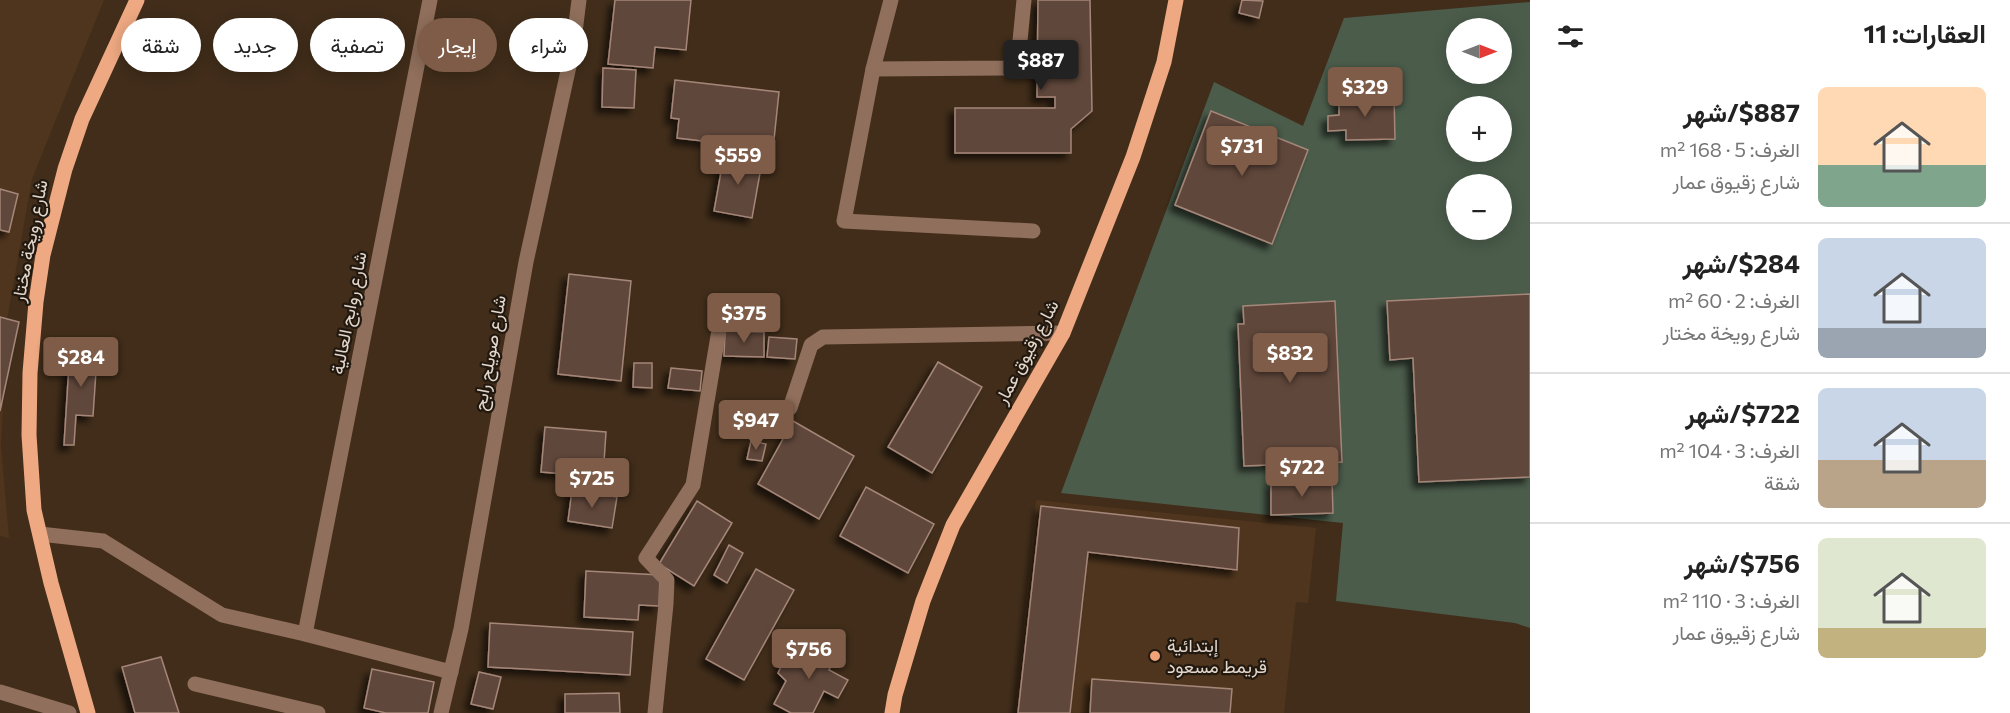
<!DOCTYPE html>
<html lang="ar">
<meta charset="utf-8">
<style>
:root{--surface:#fff;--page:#f2f2f2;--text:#222;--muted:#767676;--line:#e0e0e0;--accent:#7e5c48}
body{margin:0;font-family:Commissioner,Vazirmatn,sans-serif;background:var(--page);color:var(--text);direction:rtl;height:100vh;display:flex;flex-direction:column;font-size:22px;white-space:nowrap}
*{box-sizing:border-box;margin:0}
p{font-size:20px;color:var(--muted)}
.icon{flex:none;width:33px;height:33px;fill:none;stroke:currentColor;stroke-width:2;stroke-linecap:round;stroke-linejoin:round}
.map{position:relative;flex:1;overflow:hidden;direction:ltr}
.sheet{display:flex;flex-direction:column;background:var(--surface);width:480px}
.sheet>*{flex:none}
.hud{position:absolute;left:18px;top:18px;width:570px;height:54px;direction:rtl;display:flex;gap:12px}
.needle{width:39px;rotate:90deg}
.buttons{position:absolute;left:1446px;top:18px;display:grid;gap:12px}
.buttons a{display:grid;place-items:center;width:66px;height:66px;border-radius:50%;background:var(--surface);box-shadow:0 3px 15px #0003;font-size:30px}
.price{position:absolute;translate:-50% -51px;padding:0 14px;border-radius:6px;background:var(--accent);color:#fff;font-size:20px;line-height:39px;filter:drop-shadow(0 2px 3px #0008)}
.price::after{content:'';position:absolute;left:50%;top:36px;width:18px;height:14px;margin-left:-9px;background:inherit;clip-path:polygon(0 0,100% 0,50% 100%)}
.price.active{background:#222;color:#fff}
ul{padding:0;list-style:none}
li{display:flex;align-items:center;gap:18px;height:150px;padding:0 24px}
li+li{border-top:2px solid var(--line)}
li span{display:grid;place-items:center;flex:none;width:168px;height:120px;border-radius:9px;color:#555}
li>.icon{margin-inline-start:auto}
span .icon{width:72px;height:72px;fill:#fffc;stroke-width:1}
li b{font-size:26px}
h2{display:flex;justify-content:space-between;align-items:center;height:72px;padding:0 24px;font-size:26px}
.pill{padding:0 21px;border-radius:27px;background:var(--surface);box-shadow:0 3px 15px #0003;font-size:21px;line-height:54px}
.pill.active{background:var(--accent);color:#fff}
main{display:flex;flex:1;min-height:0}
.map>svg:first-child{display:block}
.built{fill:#4f351d}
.green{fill:#4b5c4b;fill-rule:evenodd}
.building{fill:#61463a;stroke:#a58779;stroke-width:1.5;filter:url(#shadow)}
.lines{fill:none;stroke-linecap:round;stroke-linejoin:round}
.minor{stroke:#906f5c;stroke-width:15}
.major{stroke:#eea982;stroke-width:15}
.poi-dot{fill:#efa377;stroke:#21180f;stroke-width:2}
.labels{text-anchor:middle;stroke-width:4.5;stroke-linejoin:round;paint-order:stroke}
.street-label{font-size:18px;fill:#e3d6cb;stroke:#21180f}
.poi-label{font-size:18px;fill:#e3d6cb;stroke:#21180f;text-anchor:start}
</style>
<main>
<section class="sheet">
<h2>العقارات: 11<svg class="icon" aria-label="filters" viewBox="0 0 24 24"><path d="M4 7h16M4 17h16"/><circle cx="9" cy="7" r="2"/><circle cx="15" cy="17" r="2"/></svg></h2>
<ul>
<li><span style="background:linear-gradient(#ffd9b3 65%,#7fa58c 0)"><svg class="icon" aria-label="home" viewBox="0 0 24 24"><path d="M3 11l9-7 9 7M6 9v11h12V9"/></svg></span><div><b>$887/شهر</b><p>الغرف: 5 · 168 m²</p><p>شارع زقيوق عمار</p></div></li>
<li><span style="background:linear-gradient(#c9d6e8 75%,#9aa5b1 0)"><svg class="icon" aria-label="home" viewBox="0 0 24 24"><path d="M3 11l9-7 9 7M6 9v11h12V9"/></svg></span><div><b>$284/شهر</b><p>الغرف: 2 · 60 m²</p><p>شارع رويخة مختار</p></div></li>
<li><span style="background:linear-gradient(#c9d6e8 60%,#b9a48a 0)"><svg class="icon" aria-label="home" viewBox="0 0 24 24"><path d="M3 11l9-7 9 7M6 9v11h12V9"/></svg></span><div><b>$722/شهر</b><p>الغرف: 3 · 104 m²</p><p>شقة</p></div></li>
<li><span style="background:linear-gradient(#dfe7d0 75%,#c2b280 0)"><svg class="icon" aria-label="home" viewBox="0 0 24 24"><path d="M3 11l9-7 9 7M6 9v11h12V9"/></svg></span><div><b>$756/شهر</b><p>الغرف: 3 · 110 m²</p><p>شارع زقيوق عمار</p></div></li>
</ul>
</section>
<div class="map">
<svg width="1530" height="713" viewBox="0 0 1530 713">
<defs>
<filter id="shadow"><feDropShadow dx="-5.5" dy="5.5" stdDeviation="3" flood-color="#0009"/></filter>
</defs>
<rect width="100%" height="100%" fill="#412d1a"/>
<!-- built -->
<g class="built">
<polygon points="0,0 104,0 32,179 0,359"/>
<polygon points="0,391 3,404 1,446 9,538 0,536"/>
<polygon points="1036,500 1316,528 1308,603 1296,602 1284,713 1049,713 1015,710"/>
</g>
<!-- green -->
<path class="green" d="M1530,2V628L1515,623L1336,601L1343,523L1061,493L1214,82L1303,126L1344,18ZM1456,28H1502V74H1456ZM1456,106H1502V152H1456ZM1456,184H1502V230H1456Z"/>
<!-- building -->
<g class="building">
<polygon points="615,0 691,0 686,50 655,47 653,68 608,64"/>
<polygon points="1038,0 1090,0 1092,111 1071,129 1071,153 955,153 955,108 1055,108 1055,97 1037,97"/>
<polygon points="1242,0 1263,1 1259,18 1239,13"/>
<polygon points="603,68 636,70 634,108 602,107"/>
<polygon points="675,80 779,92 773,149 677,138 679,119 671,118"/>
<polygon points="1394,97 1395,139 1346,140 1346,130 1328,131 1328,116 1339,115 1339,98"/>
<polygon points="1211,111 1308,150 1272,244 1175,205"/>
<polygon points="724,155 762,162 752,218 714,211"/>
<polygon points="0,189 18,194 9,232 0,230"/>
<polygon points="569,274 631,281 621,381 558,374"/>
<polygon points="1530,294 1530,477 1419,482 1413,358 1390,360 1387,301"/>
<polygon points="1335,301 1342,462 1244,466 1238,324 1244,324 1243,306"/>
<polygon points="0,317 19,322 0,411"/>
<polygon points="725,331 764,332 764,357 724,356"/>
<polygon points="769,337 797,339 795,359 767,357"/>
<polygon points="80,341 98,342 93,416 76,415 74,445 64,445 69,365 78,366"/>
<polygon points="938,362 982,387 932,473 888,447"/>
<polygon points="634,363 652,363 652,388 633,387"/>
<polygon points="671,368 702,371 700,391 668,388"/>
<polygon points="793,421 854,456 819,519 758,484"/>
<polygon points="545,427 606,432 603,477 541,472"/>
<polygon points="751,441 766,444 762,461 747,459"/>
<polygon points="1332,480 1333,513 1271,515 1271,482"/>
<polygon points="866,487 934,524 908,573 840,536"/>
<polygon points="572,490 617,497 612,528 568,521"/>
<polygon points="697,501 732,523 694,586 659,564"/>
<polygon points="1041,506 1239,528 1237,570 1088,552 1070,713 1018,713"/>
<polygon points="729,545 743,553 727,583 714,575"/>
<polygon points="756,569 794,590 744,680 706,659"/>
<polygon points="586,571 660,575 659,606 639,605 638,620 584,617"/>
<polygon points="490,623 633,632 630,675 488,667"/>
<polygon points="813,640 838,653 829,670 848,680 838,698 824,691 813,713 791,713 774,704 786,681 778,673 785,658 800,665"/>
<polygon points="161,657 179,713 135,713 122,667"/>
<polygon points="372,669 434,682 428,713 386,713 364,708"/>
<polygon points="479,672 501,677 493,709 471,704"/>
<polygon points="1092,679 1232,689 1230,713 1090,713"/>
<polygon points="619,693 620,713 565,713 565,694"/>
</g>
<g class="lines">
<!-- minor -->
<g class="minor">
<polyline points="891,0 873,69 844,221 1033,231"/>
<polyline points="873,69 1005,68 1018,61 1024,0"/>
<polyline points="790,408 811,345 823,337 1063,333"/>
<polyline points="40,534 103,541 222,615 305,634 451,672"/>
<polyline points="305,634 430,0"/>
<polyline points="195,684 318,713"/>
<polyline points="0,692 69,713"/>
<polyline points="441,713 461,629 526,262 573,48 579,0"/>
<polyline points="655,713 666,604 667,580 646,558 693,485 720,324"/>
</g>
<!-- major -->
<g class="major">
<polyline points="88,713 51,583 34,510 29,435 30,373 36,302 43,255 65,169 82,119 137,0"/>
<polyline points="892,713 895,695 923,601 953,525 1063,333 1133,157 1164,62 1176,0"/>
</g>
</g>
<!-- markers -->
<circle class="poi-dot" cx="1155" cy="656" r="6"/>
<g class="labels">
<!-- street labels -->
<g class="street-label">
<text transform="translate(30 241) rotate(-79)" y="6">شارع رويخة مختار</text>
<text transform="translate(349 313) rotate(-79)" y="6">شارع روابح العالية</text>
<text transform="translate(1027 352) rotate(-62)" y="6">شارع زقيوق عمار</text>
<text transform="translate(490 353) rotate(-80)" y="6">شارع صويلح رابح</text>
</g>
<!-- poi labels -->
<g class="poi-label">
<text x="1167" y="652">إبتدائية<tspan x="1167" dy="21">قريمط مسعود</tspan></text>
</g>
</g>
</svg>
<div class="buttons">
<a><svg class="needle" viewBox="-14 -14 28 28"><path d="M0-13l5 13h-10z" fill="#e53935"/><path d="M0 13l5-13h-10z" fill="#767676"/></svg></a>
<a>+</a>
<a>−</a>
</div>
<b class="price active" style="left:1041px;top:91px">$887</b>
<b class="price" style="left:1365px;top:118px">$329</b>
<b class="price" style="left:1242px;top:177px">$731</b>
<b class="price" style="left:738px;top:186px">$559</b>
<b class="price" style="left:744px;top:344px">$375</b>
<b class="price" style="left:1290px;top:384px">$832</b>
<b class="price" style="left:81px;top:388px">$284</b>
<b class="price" style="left:756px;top:451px">$947</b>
<b class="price" style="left:1302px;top:498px">$722</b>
<b class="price" style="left:592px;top:509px">$725</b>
<b class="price" style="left:809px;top:680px">$756</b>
<div class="hud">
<a class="pill">شراء</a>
<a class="pill active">إيجار</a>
<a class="pill">تصفية</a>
<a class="pill">جديد</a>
<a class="pill">شقة</a>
</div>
</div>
</main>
